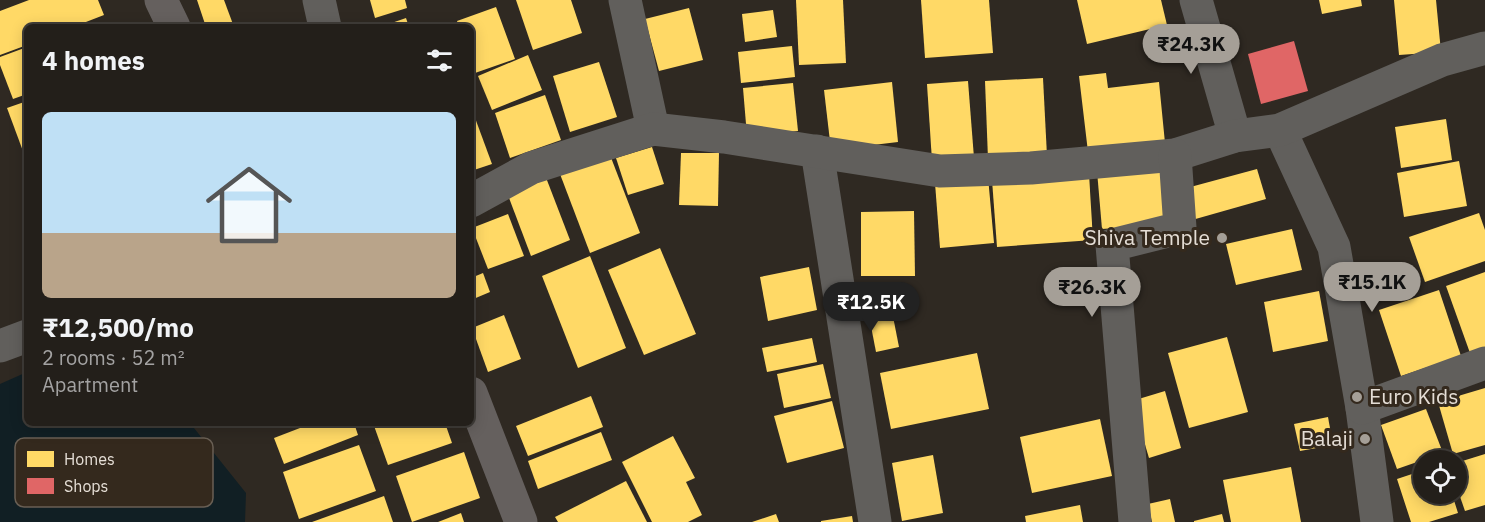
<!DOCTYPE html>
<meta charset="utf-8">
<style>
:root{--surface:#231f1a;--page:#2b2723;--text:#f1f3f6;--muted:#a3a2a2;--line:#403d39;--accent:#a59f97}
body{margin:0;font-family:"IBM Plex Sans",sans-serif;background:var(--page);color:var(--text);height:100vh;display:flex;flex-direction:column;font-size:22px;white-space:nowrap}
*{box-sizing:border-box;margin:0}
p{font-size:20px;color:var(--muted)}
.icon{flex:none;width:33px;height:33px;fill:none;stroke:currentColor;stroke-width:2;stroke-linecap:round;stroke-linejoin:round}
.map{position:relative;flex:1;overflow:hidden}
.panel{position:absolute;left:24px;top:24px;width:450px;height:402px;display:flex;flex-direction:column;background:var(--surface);border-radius:9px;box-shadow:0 3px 15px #0003,0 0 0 2px var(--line)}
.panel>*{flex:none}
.controls{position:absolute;left:1413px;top:450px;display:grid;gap:12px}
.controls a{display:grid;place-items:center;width:54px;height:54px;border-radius:50%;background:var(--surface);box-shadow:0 3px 15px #0003,0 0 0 2px var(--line);font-size:30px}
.price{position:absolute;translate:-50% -51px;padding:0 14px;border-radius:21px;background:var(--accent);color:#111;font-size:20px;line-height:39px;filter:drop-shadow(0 2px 3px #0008)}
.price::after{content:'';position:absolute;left:50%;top:36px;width:18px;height:14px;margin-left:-9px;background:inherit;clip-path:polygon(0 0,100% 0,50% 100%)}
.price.on{background:#222;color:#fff}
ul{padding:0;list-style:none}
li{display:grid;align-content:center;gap:12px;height:318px;padding:0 18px}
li+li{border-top:2px solid var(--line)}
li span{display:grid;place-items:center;height:186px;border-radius:9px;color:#555}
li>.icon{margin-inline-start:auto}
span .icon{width:108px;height:108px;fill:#fffc;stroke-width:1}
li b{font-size:26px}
h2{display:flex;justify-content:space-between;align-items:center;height:72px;padding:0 18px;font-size:26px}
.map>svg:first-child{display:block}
.water{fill:#111f24}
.homes{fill:#ffd966}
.shops{fill:#e06666}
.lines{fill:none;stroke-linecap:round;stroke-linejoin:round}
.street{stroke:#615f5c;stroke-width:33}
.secondary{stroke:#65605e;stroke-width:33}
.poi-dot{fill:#a59f97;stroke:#34291d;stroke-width:2}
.labels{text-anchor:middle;stroke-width:6;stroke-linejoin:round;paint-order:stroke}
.poi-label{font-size:21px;fill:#e5ded6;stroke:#34291d;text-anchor:end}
.key{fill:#34291d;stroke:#695f54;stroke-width:1.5}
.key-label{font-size:16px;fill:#e5ded6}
</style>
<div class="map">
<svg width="1485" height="522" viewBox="0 0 1485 522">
<rect width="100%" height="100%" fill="#2f2922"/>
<!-- water -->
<polygon class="water" points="27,372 27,423 190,423 246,493 245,522 0,522 0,384"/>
<!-- homes -->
<g class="homes">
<polygon points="29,0 98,0 104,15 73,27 27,27 27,45 0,55 0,11"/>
<polygon points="197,0 224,0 234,27 206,27"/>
<polygon points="370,0 405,0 407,8 375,18"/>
<polygon points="516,0 571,0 582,33 533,50"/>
<polygon points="796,0 843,0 846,63 799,65"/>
<polygon points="921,0 989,0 993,53 925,58"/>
<polygon points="1077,0 1161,0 1167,25 1087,44"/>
<polygon points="1319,0 1361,0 1362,6 1322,14"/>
<polygon points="1394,0 1436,0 1441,52 1399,55"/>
<polygon points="496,7 515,59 475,73 471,61 471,27 459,27 457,21"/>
<polygon points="689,8 703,60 659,71 645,19"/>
<polygon points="773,10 777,37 745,42 742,14"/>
<polygon points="406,18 409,27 380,27"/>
<polygon points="792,46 795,77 741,83 738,52"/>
<polygon points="27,47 27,94 13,99 0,65 0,57"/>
<polygon points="528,55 542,90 492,110 478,76"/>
<polygon points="599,62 617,117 570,132 553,76"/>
<polygon points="1106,73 1108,88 1159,82 1165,143 1088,152 1079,76"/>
<polygon points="1043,78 1047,156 988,159 985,81"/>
<polygon points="968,81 974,158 932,161 927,84"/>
<polygon points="892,82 898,142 831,150 824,90"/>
<polygon points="793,83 798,131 747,136 743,88"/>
<polygon points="545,95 561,140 510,158 495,113"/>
<polygon points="27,101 27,162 7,108"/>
<polygon points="471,107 492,164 471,171"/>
<polygon points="1446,119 1452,160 1401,168 1395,127"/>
<polygon points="652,147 664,184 628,195 616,158"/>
<polygon points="681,153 719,153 718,206 679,205"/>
<polygon points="610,155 640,233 590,253 560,174"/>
<polygon points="1459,161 1467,206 1404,217 1397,173"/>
<polygon points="1164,166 1168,224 1102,229 1097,171"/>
<polygon points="1257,169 1266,199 1192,220 1183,189"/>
<polygon points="1089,174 1093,240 997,247 992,180"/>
<polygon points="545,175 570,240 531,256 506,190"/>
<polygon points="988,177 994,243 940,248 935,183"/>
<polygon points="914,211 915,276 861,276 861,212"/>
<polygon points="1479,213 1485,230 1485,261 1425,282 1409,237"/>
<polygon points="508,214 524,256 488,269 472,228"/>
<polygon points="1292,229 1302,270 1236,285 1226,244"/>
<polygon points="660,248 696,334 644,355 608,270"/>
<polygon points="590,256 626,348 578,368 542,276"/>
<polygon points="809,267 817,310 768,321 760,277"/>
<polygon points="1485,272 1485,347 1470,353 1446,286"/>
<polygon points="483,273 490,292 471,300 471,278"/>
<polygon points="887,286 899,347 876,352 864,290"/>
<polygon points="1439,290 1461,356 1401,376 1379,310"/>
<polygon points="1319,291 1328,341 1273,352 1264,302"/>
<polygon points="504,315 521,359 488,372 472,328"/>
<polygon points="1227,337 1248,412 1189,428 1168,353"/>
<polygon points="812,338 817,362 767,372 762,348"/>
<polygon points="977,353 989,409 891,429 880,373"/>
<polygon points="823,364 831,398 784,408 777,374"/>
<polygon points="1485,388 1485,445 1453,454 1438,402"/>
<polygon points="1165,391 1181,448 1149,458 1132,401"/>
<polygon points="591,396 603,427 528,456 516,426"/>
<polygon points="832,401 844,448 787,463 774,416"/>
<polygon points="1426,409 1443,453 1397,469 1381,425"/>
<polygon points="1328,417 1333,445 1300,451 1294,424"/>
<polygon points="1100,419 1112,476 1032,493 1020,437"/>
<polygon points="313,423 354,423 358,435 284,464 274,438"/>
<polygon points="373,423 445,423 452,443 388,465"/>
<polygon points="601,432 612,460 538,489 528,461"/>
<polygon points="673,436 695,478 686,482 702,515 688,522 652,522 622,462"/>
<polygon points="359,445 376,491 299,519 283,472"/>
<polygon points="464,452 480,498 412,522 396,476"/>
<polygon points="1485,454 1485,505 1465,511 1456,485 1456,463"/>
<polygon points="933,455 943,513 902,521 892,463"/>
<polygon points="1291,467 1301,522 1231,522 1223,480"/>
<polygon points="1424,470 1424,494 1452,494 1458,513 1429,522 1411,522 1397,479"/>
<polygon points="626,481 647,522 558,522 555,517"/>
<polygon points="384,496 393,522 312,522"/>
<polygon points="1170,499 1175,522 1152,522 1148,504"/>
<polygon points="1080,505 1083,522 1026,522 1025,516"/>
<polygon points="461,513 464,522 438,522"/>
<polygon points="776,514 779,522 752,522"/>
<polygon points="1222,514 1224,522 1194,522 1194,521"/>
<polygon points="852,516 853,522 821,522 821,521"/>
</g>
<!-- shops -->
<polygon class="shops" points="1294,41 1308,91 1261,104 1248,54"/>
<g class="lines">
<!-- street -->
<g class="street">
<polyline points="319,0 325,27"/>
<polyline points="625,0 653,129"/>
<polyline points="1196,0 1235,136"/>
<polyline points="1280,130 1334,247 1362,408 1377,522"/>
<polyline points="817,151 875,522"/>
<polyline points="471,201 531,168 653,129 724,137 940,171 1031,168 1175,155 1235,136 1280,130 1442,60 1485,48"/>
<polyline points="0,346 27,336"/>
<polyline points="1362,408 1485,363"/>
<polyline points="1135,522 1112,245 1180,228 1175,155"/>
</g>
<!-- secondary -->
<g class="secondary">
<polyline points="161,0 174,27"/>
<polyline points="471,393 521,522"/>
</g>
</g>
<!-- markers -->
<g class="poi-dot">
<circle cx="1222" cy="238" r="6"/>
<circle cx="1357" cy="397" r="6"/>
<circle cx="1365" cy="439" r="6"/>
</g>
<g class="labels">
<!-- poi labels -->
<g class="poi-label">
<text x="1210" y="245">Shiva Temple</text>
<text x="1369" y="404" text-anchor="start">Euro Kids</text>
<text x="1353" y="446">Balaji</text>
</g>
</g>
<!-- legend -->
<rect x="15" y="438" width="198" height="69" rx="9" class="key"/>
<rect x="27" y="451" width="27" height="16" fill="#ffd966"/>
<rect x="27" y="478" width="27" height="16" fill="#e06666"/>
<g class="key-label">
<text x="64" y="465">Homes</text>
<text x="64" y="492">Shops</text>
</g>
</svg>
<div class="controls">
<a><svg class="icon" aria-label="locate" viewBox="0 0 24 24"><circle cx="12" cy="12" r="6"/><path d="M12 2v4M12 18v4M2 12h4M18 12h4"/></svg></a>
</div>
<b class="price" style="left:1191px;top:75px">₹24.3K</b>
<b class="price" style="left:1372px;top:313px">₹15.1K</b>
<b class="price" style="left:1092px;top:318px">₹26.3K</b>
<b class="price on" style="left:871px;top:333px">₹12.5K</b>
<section class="panel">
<h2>4 homes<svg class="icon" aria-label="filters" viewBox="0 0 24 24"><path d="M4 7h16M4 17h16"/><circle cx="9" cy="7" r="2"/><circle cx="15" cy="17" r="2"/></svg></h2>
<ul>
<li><span style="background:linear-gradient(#bfe0f5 65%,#b9a48a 0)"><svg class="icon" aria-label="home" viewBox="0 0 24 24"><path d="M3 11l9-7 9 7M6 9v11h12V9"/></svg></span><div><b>₹12,500/mo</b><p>2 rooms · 52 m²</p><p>Apartment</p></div></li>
</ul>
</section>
</div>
